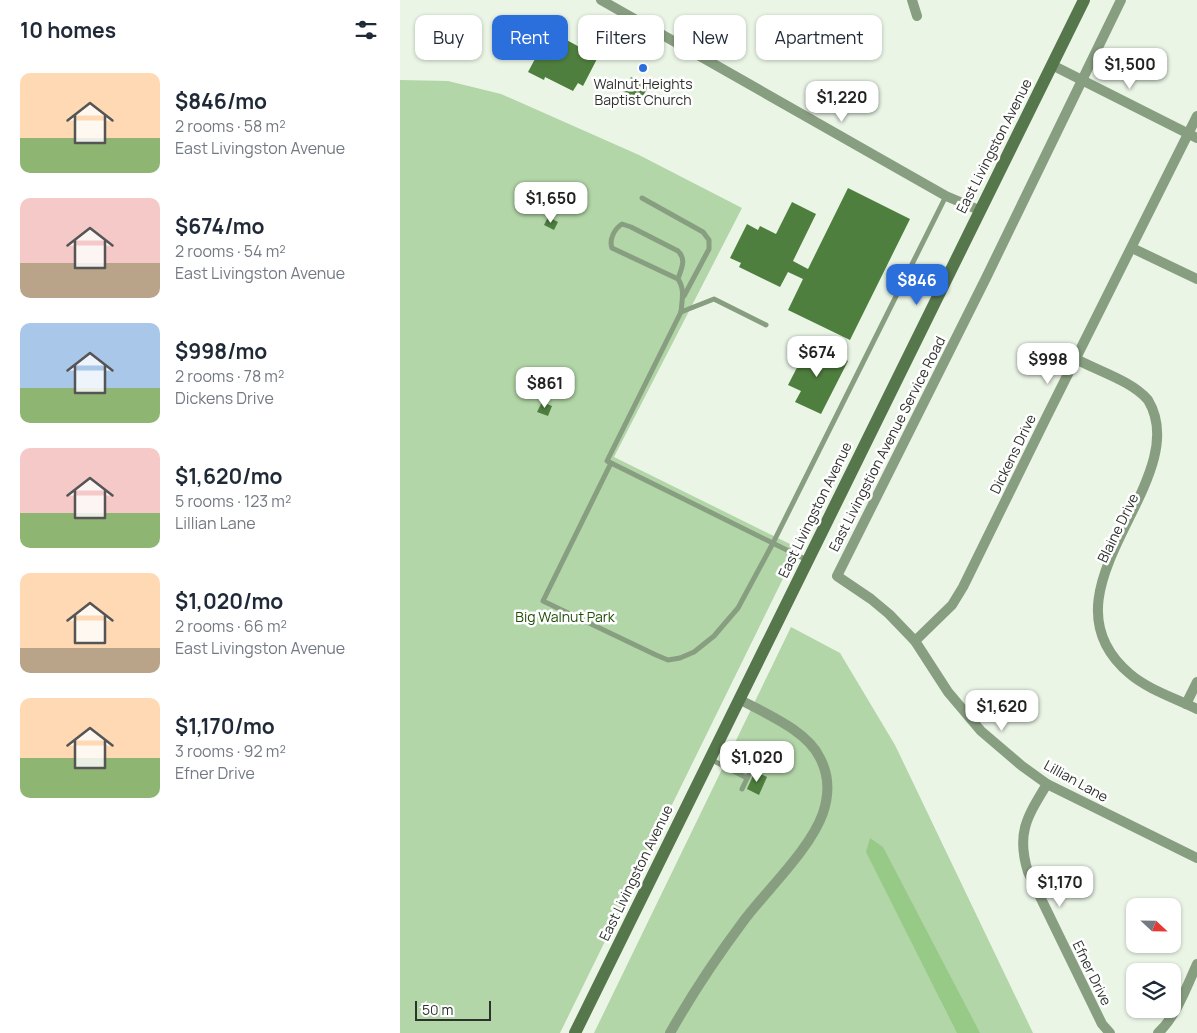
<!DOCTYPE html>
<meta charset="utf-8">
<style>
:root{--surface:#fff;--page:#f6f6f7;--text:#1f2937;--muted:#747a83;--accent:#2b6fdc}
body{margin:0;font-family:Manrope,sans-serif;background:var(--page);color:var(--text);height:100vh;display:flex;flex-direction:column;font-size:19px;white-space:nowrap}
*{box-sizing:border-box;margin:0}
p{font-size:16px;color:var(--muted)}
.icon{flex:none;width:28px;height:28px;fill:none;stroke:currentColor;stroke-width:2;stroke-linecap:round;stroke-linejoin:round}
.map{position:relative;flex:1;overflow:hidden}
.details{display:flex;flex-direction:column;background:var(--surface);width:400px}
.details>*{flex:none}
.banner{position:absolute;left:15px;top:15px;width:475px;height:45px;display:flex;gap:10px}
.needle{width:32px;rotate:112deg}
.buttons{position:absolute;left:726px;top:898px;display:grid;gap:10px}
.buttons a{display:grid;place-items:center;width:55px;height:55px;border-radius:10px;background:var(--surface);box-shadow:0 1px 4px #0004;font-size:25px}
.scale{position:absolute;left:15px;bottom:12px;width:76px;box-sizing:border-box;padding-left:5px;border:2px solid #2e322d;border-top:0;font-size:14px;line-height:18px;white-space:nowrap;color:#2e322d;-webkit-text-stroke:4px #fefefe;paint-order:stroke}
.price{position:absolute;translate:-50% -42px;padding:0 11px;border-radius:10px;background:#fff;color:#222;font-size:16px;line-height:32px;filter:drop-shadow(0 1px 2px #0008)}
.price::after{content:'';position:absolute;left:50%;top:30px;width:15px;height:11px;margin-left:-8px;background:inherit;clip-path:polygon(0 0,100% 0,50% 100%)}
.price.on{background:var(--accent);color:#fff}
ul{padding:0;list-style:none}
li{display:flex;align-items:center;gap:15px;height:125px;padding:0 20px}
li span{display:grid;place-items:center;flex:none;width:140px;height:100px;border-radius:10px;color:#555}
li>.icon{margin-inline-start:auto}
span .icon{width:60px;height:60px;fill:#fffc;stroke-width:1}
li b{font-size:21px}
h2{display:flex;justify-content:space-between;align-items:center;height:60px;padding:0 20px;font-size:21px}
.chip{padding:0 18px;border-radius:10px;background:var(--surface);box-shadow:0 1px 4px #0004;font-size:18px;line-height:45px}
.chip.on{background:var(--accent);color:#fff}
main{display:flex;flex:1;min-height:0}
.map>svg:first-child{display:block}
.green{fill:#b2d6a7}
.forest{fill:#97ca86}
.building{fill:#4f7f3e}
.lines{fill:none;stroke-linecap:round;stroke-linejoin:round}
.service{stroke:#889e81;stroke-width:5}
.minor{stroke:#889e81;stroke-width:10}
.secondary{stroke:#56764c;stroke-width:12}
.poi-dot{fill:#2b6fdc;stroke:#fefefe;stroke-width:2}
.labels{text-anchor:middle;stroke-width:5;stroke-linejoin:round;paint-order:stroke}
.poi-label{font-size:14px;fill:#2e322d;stroke:#fefefe}
.street-label{font-size:14px;fill:#2e322d;stroke:#fefefe}
.park-label{font-size:14px;fill:#1e4e07;stroke:#fefefe}
</style>
<main>
<section class="details">
<h2>10 homes<svg class="icon" aria-label="filters" viewBox="0 0 24 24"><path d="M4 7h16M4 17h16"/><circle cx="9" cy="7" r="2"/><circle cx="15" cy="17" r="2"/></svg></h2>
<ul>
<li><span style="background:linear-gradient(#ffd9b3 65%,#8fb573 0)"><svg class="icon" aria-label="home" viewBox="0 0 24 24"><path d="M3 11l9-7 9 7M6 9v11h12V9"/></svg></span><div><b>$846/mo</b><p>2 rooms · 58 m²</p><p>East Livingston Avenue</p></div></li>
<li><span style="background:linear-gradient(#f6c9c9 65%,#b9a48a 0)"><svg class="icon" aria-label="home" viewBox="0 0 24 24"><path d="M3 11l9-7 9 7M6 9v11h12V9"/></svg></span><div><b>$674/mo</b><p>2 rooms · 54 m²</p><p>East Livingston Avenue</p></div></li>
<li><span style="background:linear-gradient(#a9c7e8 65%,#8fb573 0)"><svg class="icon" aria-label="home" viewBox="0 0 24 24"><path d="M3 11l9-7 9 7M6 9v11h12V9"/></svg></span><div><b>$998/mo</b><p>2 rooms · 78 m²</p><p>Dickens Drive</p></div></li>
<li><span style="background:linear-gradient(#f6c9c9 65%,#8fb573 0)"><svg class="icon" aria-label="home" viewBox="0 0 24 24"><path d="M3 11l9-7 9 7M6 9v11h12V9"/></svg></span><div><b>$1,620/mo</b><p>5 rooms · 123 m²</p><p>Lillian Lane</p></div></li>
<li><span style="background:linear-gradient(#ffd9b3 75%,#b9a48a 0)"><svg class="icon" aria-label="home" viewBox="0 0 24 24"><path d="M3 11l9-7 9 7M6 9v11h12V9"/></svg></span><div><b>$1,020/mo</b><p>2 rooms · 66 m²</p><p>East Livingston Avenue</p></div></li>
<li><span style="background:linear-gradient(#ffd9b3 60%,#8fb573 0)"><svg class="icon" aria-label="home" viewBox="0 0 24 24"><path d="M3 11l9-7 9 7M6 9v11h12V9"/></svg></span><div><b>$1,170/mo</b><p>3 rooms · 92 m²</p><p>Efner Drive</p></div></li>
</ul>
</section>
<div class="map">
<svg width="797" height="1033" viewBox="0 0 797 1033">
<rect width="100%" height="100%" fill="#eaf5e6"/>
<!-- green -->
<g class="green">
<polygon points="0,80 48,81 101,94 239,155 342,208 214,457 398,548 160,1033 0,1033"/>
<polygon points="391,627 440,653 495,745 633,1033 194,1033"/>
</g>
<!-- forest -->
<polygon class="forest" points="470,838 483,847 580,1033 557,1033 466,852"/>
<!-- building -->
<g class="building">
<polygon points="150,31 198,57 183,86 178,83 173,91 145,77 144,80 128,72"/>
<polygon points="231,77 248,87 241,100 218,89 224,79 229,82"/>
<polygon points="448,188 510,219 450,340 388,310 403,279 388,272 380,287 339,267 341,263 330,258 347,224 358,230 360,226 376,234 392,202 416,214 393,261 408,269"/>
<polygon points="148,217 158,222 154,230 144,225"/>
<polygon points="414,344 448,361 421,414 395,402 401,391 388,385 405,352 408,354"/>
<polygon points="142,402 152,406 148,416 137,412"/>
<polygon points="355,771 367,777 359,795 347,789"/>
</g>
<g class="lines">
<!-- service -->
<g class="service">
<polyline points="242,198 303,232 309,240 309,249 284,296"/>
<path d="M278,279C281,269 287,260 278,251L231,227L222,224C214,229 209,240 212,248L278,279C285,289 282,300 281,312"/>
<polyline points="366,325 314,299 281,312 207,461 407,560"/>
<polyline points="211,463 143,601 256,655 268,660 280,658 294,652 314,636 338,608 373,543 546,196"/>
<polyline points="310,759 347,778"/>
<polyline points="342,789 353,766"/>
</g>
<!-- minor -->
<g class="minor">
<polyline points="201,0 546,196 579,210"/>
<polyline points="512,0 517,16"/>
<polyline points="721,0 586,278 437,576 471,599 489,614 515,641 548,692 581,731 622,766 647,784 797,858"/>
<polyline points="652,65 797,138"/>
<polyline points="732,248 797,279"/>
<path d="M676,359C698,371 732,381 748,400C797,481 631,591 730,674C749,690 775,698 797,709"/>
<polyline points="515,641 552,605 563,587 647,416 797,116"/>
<polyline points="786,704 797,682"/>
<path d="M647,784C627,817 616,833 628,872L702,1024L710,1033"/>
<path d="M270,1033C292,994 318,955 345,919C368,889 411,848 423,813C429,795 429,775 420,758C407,730 364,713 339,699"/>
<path d="M758,1033C776,1017 787,986 797,964"/>
</g>
<!-- secondary -->
<polyline class="secondary" points="175,1033 684,0"/>
</g>
<!-- markers -->
<circle class="poi-dot" cx="243" cy="68" r="5"/>
<g class="labels">
<!-- poi labels -->
<g class="poi-label">
<text x="243" y="89">Walnut Heights<tspan x="243" dy="16">Baptist Church</tspan></text>
</g>
<!-- street labels -->
<g class="street-label">
<text transform="translate(594 146) rotate(-63)" y="5">East Livingston Avenue</text>
<text transform="translate(487 444) rotate(-63)" y="5">East Livingstion Avenue Service Road</text>
<text transform="translate(613 454) rotate(-64)" y="5">Dickens Drive</text>
<text transform="translate(415 510) rotate(-64)" y="5">East Livingston Avenue</text>
<text transform="translate(718 528) rotate(-64)" y="5">Blaine Drive</text>
<text transform="translate(676 781) rotate(29)" y="5">Lillian Lane</text>
<text transform="translate(236 873) rotate(-64)" y="5">East Livingston Avenue</text>
<text transform="translate(692 973) rotate(64)" y="5">Efner Drive</text>
</g>
<!-- park labels -->
<g class="park-label">
<text x="165" y="622">Big Walnut Park</text>
</g>
</g>
</svg>
<div class="buttons">
<a><svg class="needle" viewBox="-14 -14 28 28"><path d="M0-13l5 13h-10z" fill="#e53935"/><path d="M0 13l5-13h-10z" fill="#747a83"/></svg></a>
<a><svg class="icon" aria-label="layers" viewBox="0 0 24 24"><path d="M12 4l9 5-9 5-9-5zM3 14l9 5 9-5"/></svg></a>
</div>
<div class="scale">50 m</div>
<b class="price" style="left:730px;top:90px">$1,500</b>
<b class="price" style="left:442px;top:123px">$1,220</b>
<b class="price" style="left:151px;top:224px">$1,650</b>
<b class="price on" style="left:517px;top:306px">$846</b>
<b class="price" style="left:417px;top:378px">$674</b>
<b class="price" style="left:648px;top:385px">$998</b>
<b class="price" style="left:145px;top:409px">$861</b>
<b class="price" style="left:602px;top:732px">$1,620</b>
<b class="price" style="left:357px;top:783px">$1,020</b>
<b class="price" style="left:660px;top:908px">$1,170</b>
<div class="banner">
<a class="chip">Buy</a>
<a class="chip on">Rent</a>
<a class="chip">Filters</a>
<a class="chip">New</a>
<a class="chip">Apartment</a>
</div>
</div>
</main>
